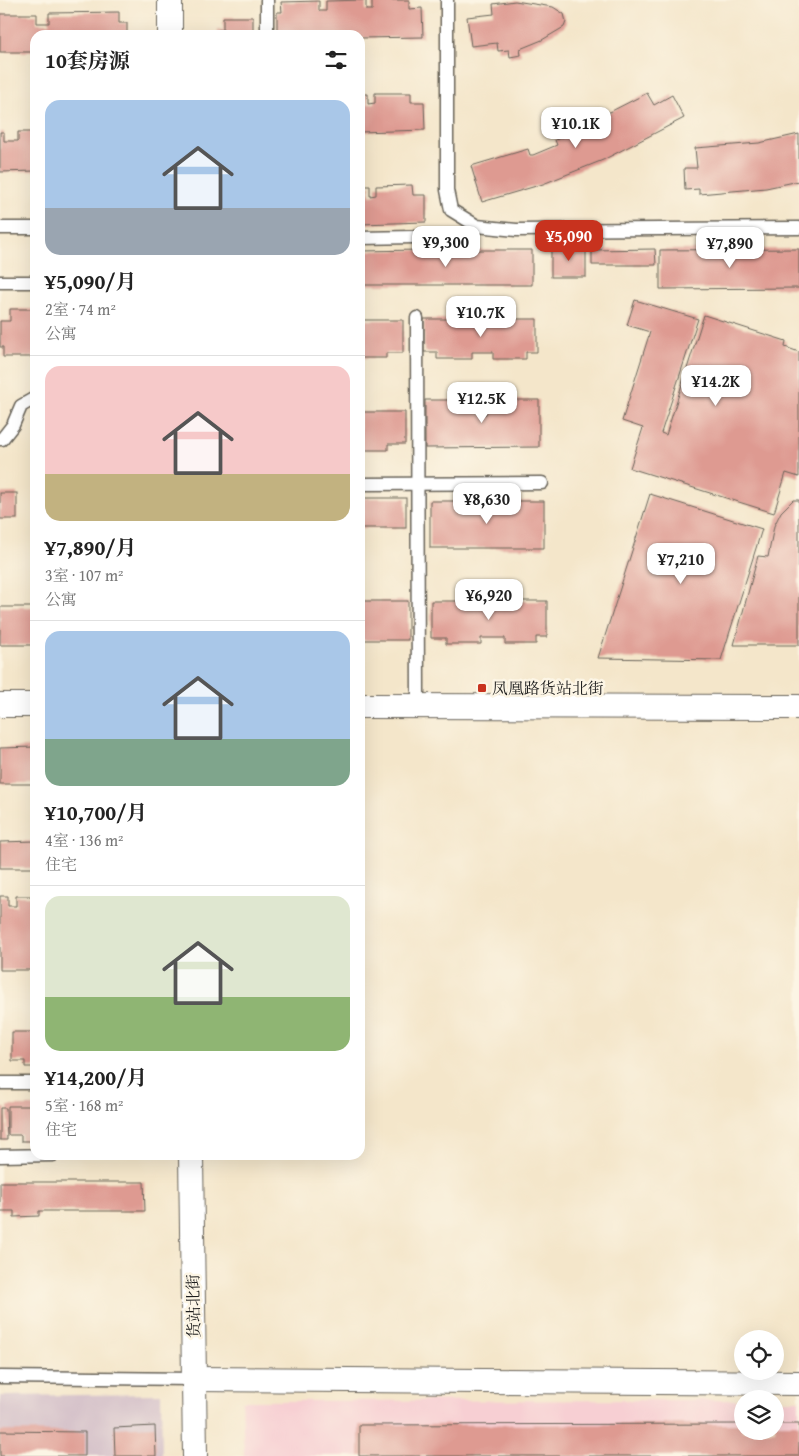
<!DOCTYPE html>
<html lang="zh">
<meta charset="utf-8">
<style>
:root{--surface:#fff;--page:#f6f6f6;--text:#222;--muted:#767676;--line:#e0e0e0;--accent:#c8321e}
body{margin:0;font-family:"Gentium Book Plus","Noto Serif SC",serif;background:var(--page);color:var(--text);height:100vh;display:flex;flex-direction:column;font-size:19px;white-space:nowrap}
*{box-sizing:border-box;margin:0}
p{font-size:16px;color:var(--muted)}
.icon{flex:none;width:28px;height:28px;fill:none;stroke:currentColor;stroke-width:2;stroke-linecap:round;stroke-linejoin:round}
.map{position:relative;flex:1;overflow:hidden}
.side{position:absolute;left:30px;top:30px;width:335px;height:1130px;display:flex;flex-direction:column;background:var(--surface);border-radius:15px;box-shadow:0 5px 20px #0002}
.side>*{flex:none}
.buttons{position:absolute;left:734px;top:1330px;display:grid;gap:10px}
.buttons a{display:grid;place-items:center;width:50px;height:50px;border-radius:50%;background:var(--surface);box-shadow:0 5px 20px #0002;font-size:25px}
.price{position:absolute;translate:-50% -42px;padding:0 11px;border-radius:10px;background:#fff;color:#222;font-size:16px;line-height:32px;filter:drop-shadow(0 1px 2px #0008)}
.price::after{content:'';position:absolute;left:50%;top:30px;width:15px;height:11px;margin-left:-8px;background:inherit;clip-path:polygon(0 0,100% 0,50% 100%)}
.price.current{background:var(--accent);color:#fff}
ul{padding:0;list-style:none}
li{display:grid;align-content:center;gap:10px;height:265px;padding:0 15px}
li+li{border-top:1px solid var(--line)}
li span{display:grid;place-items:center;height:155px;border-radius:15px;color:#555}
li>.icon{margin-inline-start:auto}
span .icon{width:90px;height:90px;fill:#fffc;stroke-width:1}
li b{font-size:21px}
h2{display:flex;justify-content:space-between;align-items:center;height:60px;padding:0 15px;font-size:21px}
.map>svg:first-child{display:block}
.built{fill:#f7cfd3}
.industrial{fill:#d2bdc7}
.building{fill:#de9a91}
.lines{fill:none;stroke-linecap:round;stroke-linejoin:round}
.lane-casing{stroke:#686359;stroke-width:15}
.street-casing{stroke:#686359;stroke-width:26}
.lane{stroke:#fff;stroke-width:12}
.street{stroke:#fff;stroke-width:24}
.poi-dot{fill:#c8321e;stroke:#fcf5e5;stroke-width:2}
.labels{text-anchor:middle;stroke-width:5;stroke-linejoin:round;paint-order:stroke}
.poi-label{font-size:16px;fill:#1c1c1c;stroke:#fcf5e5;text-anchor:start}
.street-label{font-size:16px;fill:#1c1c1c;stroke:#fcf5e5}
</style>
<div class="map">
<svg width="799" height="1456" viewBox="0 0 799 1456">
<rect width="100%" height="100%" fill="#fcf5e5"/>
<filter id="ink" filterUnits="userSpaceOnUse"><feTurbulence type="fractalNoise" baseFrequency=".02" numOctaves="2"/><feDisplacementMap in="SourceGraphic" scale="10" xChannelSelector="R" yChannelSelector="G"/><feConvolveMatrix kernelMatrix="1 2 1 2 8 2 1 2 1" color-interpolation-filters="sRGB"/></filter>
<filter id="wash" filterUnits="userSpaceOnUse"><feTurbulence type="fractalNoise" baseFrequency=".0096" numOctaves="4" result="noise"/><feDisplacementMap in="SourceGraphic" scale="20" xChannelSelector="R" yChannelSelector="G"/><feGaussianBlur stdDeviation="1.12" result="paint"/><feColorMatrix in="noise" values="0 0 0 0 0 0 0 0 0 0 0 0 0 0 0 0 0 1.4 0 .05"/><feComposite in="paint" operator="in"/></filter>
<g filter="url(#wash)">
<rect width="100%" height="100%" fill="#f4e6ca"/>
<!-- built -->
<polygon class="built" points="742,1400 742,1431 775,1431 775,1400 799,1400 799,1456 244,1456 242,1401"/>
<!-- industrial -->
<polygon class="industrial" points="161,1394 162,1456 0,1456 0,1396"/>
<g id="blocks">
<!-- building -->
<g class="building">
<polygon points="366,0 366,10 372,10 372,0 409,0 409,9 422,8 423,37 360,38 360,35 277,35 277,12 282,12 281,2 319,1 319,11 326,11 326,1"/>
<polygon points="515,1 553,7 564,14 566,22 564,27 542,40 520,49 521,55 510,57 509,50 498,51 497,43 471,46 467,17 494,14 493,4"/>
<polygon points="119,12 119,23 127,23 127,35 35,35 35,52 0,52 0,14 37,14 37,23 49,23 49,13"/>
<polygon points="223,17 253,17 253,35 218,35 218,30 223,30"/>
<polygon points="375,93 411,93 411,102 424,102 425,130 360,132 360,94 368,94 368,104 375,103"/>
<polygon points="647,93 654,105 672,95 684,118 603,160 543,184 482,202 471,166 528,149 530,155 533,155 557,145 555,140 586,128 588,133 591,132 608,123 604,115"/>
<polygon points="0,132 4,132 4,141 18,141 18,132 35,132 35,171 0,172"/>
<polygon points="799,134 799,181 766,188 699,194 699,189 685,190 684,168 697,168 695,148 759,143"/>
<polygon points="412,185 413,195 426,195 426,222 360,224 360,186 370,186 370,196 376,195 376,186"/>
<rect x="551" y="248" width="35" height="29"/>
<polygon points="655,249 656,265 592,265 592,250"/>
<polygon points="799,249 799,288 660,289 660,250"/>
<polygon points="421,250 532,250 532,285 360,285 360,251"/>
<polygon points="635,300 698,319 661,433 666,435 704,315 786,341 785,347 799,352 799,477 786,473 774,513 630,468 643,428 622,421 650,332 627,325"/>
<polygon points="10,309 35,309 35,357 3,357 3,347 0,347 0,321 10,321"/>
<polygon points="424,319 537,319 537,352 526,352 526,359 493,359 493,352 472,352 472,359 437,359 437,352 424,352"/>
<polygon points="360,320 403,320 403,353 386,353 386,358 360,358"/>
<polygon points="425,400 479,400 479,414 486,414 486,400 539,400 539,447 425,448"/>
<polygon points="360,412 405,412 405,444 388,444 388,450 361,450"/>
<rect x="0" y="493" width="17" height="26"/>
<polygon points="650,494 762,529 721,660 598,658"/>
<rect x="360" y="498" width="46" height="30"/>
<polygon points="793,500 799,500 799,645 734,645 758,556 768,557 774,526 781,512"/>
<polygon points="430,501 484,501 484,515 491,515 491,501 544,501 544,548 430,548"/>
<rect x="360" y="601" width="48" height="39"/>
<polygon points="431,601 547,601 547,637 536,637 536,644 505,644 505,638 481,638 481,644 446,644 446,638 431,638"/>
<rect x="0" y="607" width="35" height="38"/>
<polygon points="35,747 35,784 0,784 0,748"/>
<polygon points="35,841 35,868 0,868 0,842"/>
<polygon points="0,896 8,896 8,906 16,906 16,896 35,896 35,970 0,970"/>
<polygon points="12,1032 35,1032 35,1067 25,1067 25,1061 12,1061"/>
<polygon points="8,1106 35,1106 35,1141 21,1141 21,1135 8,1135"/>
<polygon points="0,1108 6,1108 7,1140 0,1140"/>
<polygon points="0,1182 144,1182 145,1211 39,1211 39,1216 14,1217 14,1211 0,1211"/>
<polygon points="742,1424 742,1431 775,1431 775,1424 799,1424 799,1456 359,1456 359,1425"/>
<polygon points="155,1426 156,1456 115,1456 114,1428"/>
<polygon points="0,1431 85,1432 85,1456 0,1456"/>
</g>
</g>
</g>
<g filter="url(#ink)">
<use href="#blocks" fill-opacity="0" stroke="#686359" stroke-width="1"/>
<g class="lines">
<defs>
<g id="lane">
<polyline points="267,0 267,35"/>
<polyline points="447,0 447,190 451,210 477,226 516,230 799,228"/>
<polyline points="0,228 35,228"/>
<polyline points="360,238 414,237"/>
<polyline points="0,282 35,282"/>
<polyline points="417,318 418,706"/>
<polyline points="0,439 2,439 13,425 21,406 35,398"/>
<polyline points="360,484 542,483"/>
<polyline points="0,1083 35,1083"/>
<polyline points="0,1156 53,1155"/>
<polyline points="0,1377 194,1379"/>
</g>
<g id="street">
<polyline points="170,0 170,35"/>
<polyline points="0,705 35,705"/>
<polyline points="360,706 799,707"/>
<polyline points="191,1155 195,1456"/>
<polyline points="194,1379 799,1383"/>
</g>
</defs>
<!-- lane casing -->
<use href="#lane" class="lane-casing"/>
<!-- street casing -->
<use href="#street" class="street-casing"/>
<!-- lane -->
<use href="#lane" class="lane"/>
<!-- street -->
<use href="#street" class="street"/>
</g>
</g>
<!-- markers -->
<rect class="poi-dot" x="477" y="683" width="10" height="10" rx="2.5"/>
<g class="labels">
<!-- poi labels -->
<g class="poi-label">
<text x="492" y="694">凤凰路货站北街</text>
</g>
<!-- street labels -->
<g class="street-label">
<text transform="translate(193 1306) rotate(-91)" y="6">货站北街</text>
</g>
</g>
</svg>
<div class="buttons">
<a><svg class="icon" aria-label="locate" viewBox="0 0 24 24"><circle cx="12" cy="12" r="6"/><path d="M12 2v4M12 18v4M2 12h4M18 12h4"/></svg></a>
<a><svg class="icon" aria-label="layers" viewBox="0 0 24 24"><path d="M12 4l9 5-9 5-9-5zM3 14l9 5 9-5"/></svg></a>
</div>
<b class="price" style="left:576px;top:149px">¥10.1K</b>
<b class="price current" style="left:569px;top:262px">¥5,090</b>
<b class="price" style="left:446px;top:268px">¥9,300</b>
<b class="price" style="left:730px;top:269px">¥7,890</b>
<b class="price" style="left:481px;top:338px">¥10.7K</b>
<b class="price" style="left:716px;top:407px">¥14.2K</b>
<b class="price" style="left:482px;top:424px">¥12.5K</b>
<b class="price" style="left:487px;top:525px">¥8,630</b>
<b class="price" style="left:681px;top:585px">¥7,210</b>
<b class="price" style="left:489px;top:621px">¥6,920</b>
<section class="side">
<h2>10套房源<svg class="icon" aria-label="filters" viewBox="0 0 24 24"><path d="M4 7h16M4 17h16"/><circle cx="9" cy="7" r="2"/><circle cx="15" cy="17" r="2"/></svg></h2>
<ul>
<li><span style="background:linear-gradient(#a9c7e8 70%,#9aa5b1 0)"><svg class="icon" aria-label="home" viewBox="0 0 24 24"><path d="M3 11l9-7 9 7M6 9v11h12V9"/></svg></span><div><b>¥5,090/月</b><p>2室 · 74 m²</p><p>公寓</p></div></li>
<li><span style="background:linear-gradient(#f6c9c9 70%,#c2b280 0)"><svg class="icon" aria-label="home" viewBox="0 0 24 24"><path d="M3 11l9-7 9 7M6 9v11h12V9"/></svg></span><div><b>¥7,890/月</b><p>3室 · 107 m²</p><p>公寓</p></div></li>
<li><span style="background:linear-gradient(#a9c7e8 70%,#7fa58c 0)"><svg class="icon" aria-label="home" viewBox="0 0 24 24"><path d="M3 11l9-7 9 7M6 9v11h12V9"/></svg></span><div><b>¥10,700/月</b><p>4室 · 136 m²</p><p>住宅</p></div></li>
<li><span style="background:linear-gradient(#dfe7d0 65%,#8fb573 0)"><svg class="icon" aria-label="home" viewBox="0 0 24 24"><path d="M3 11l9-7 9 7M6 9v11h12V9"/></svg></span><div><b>¥14,200/月</b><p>5室 · 168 m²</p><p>住宅</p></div></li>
</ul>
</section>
</div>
